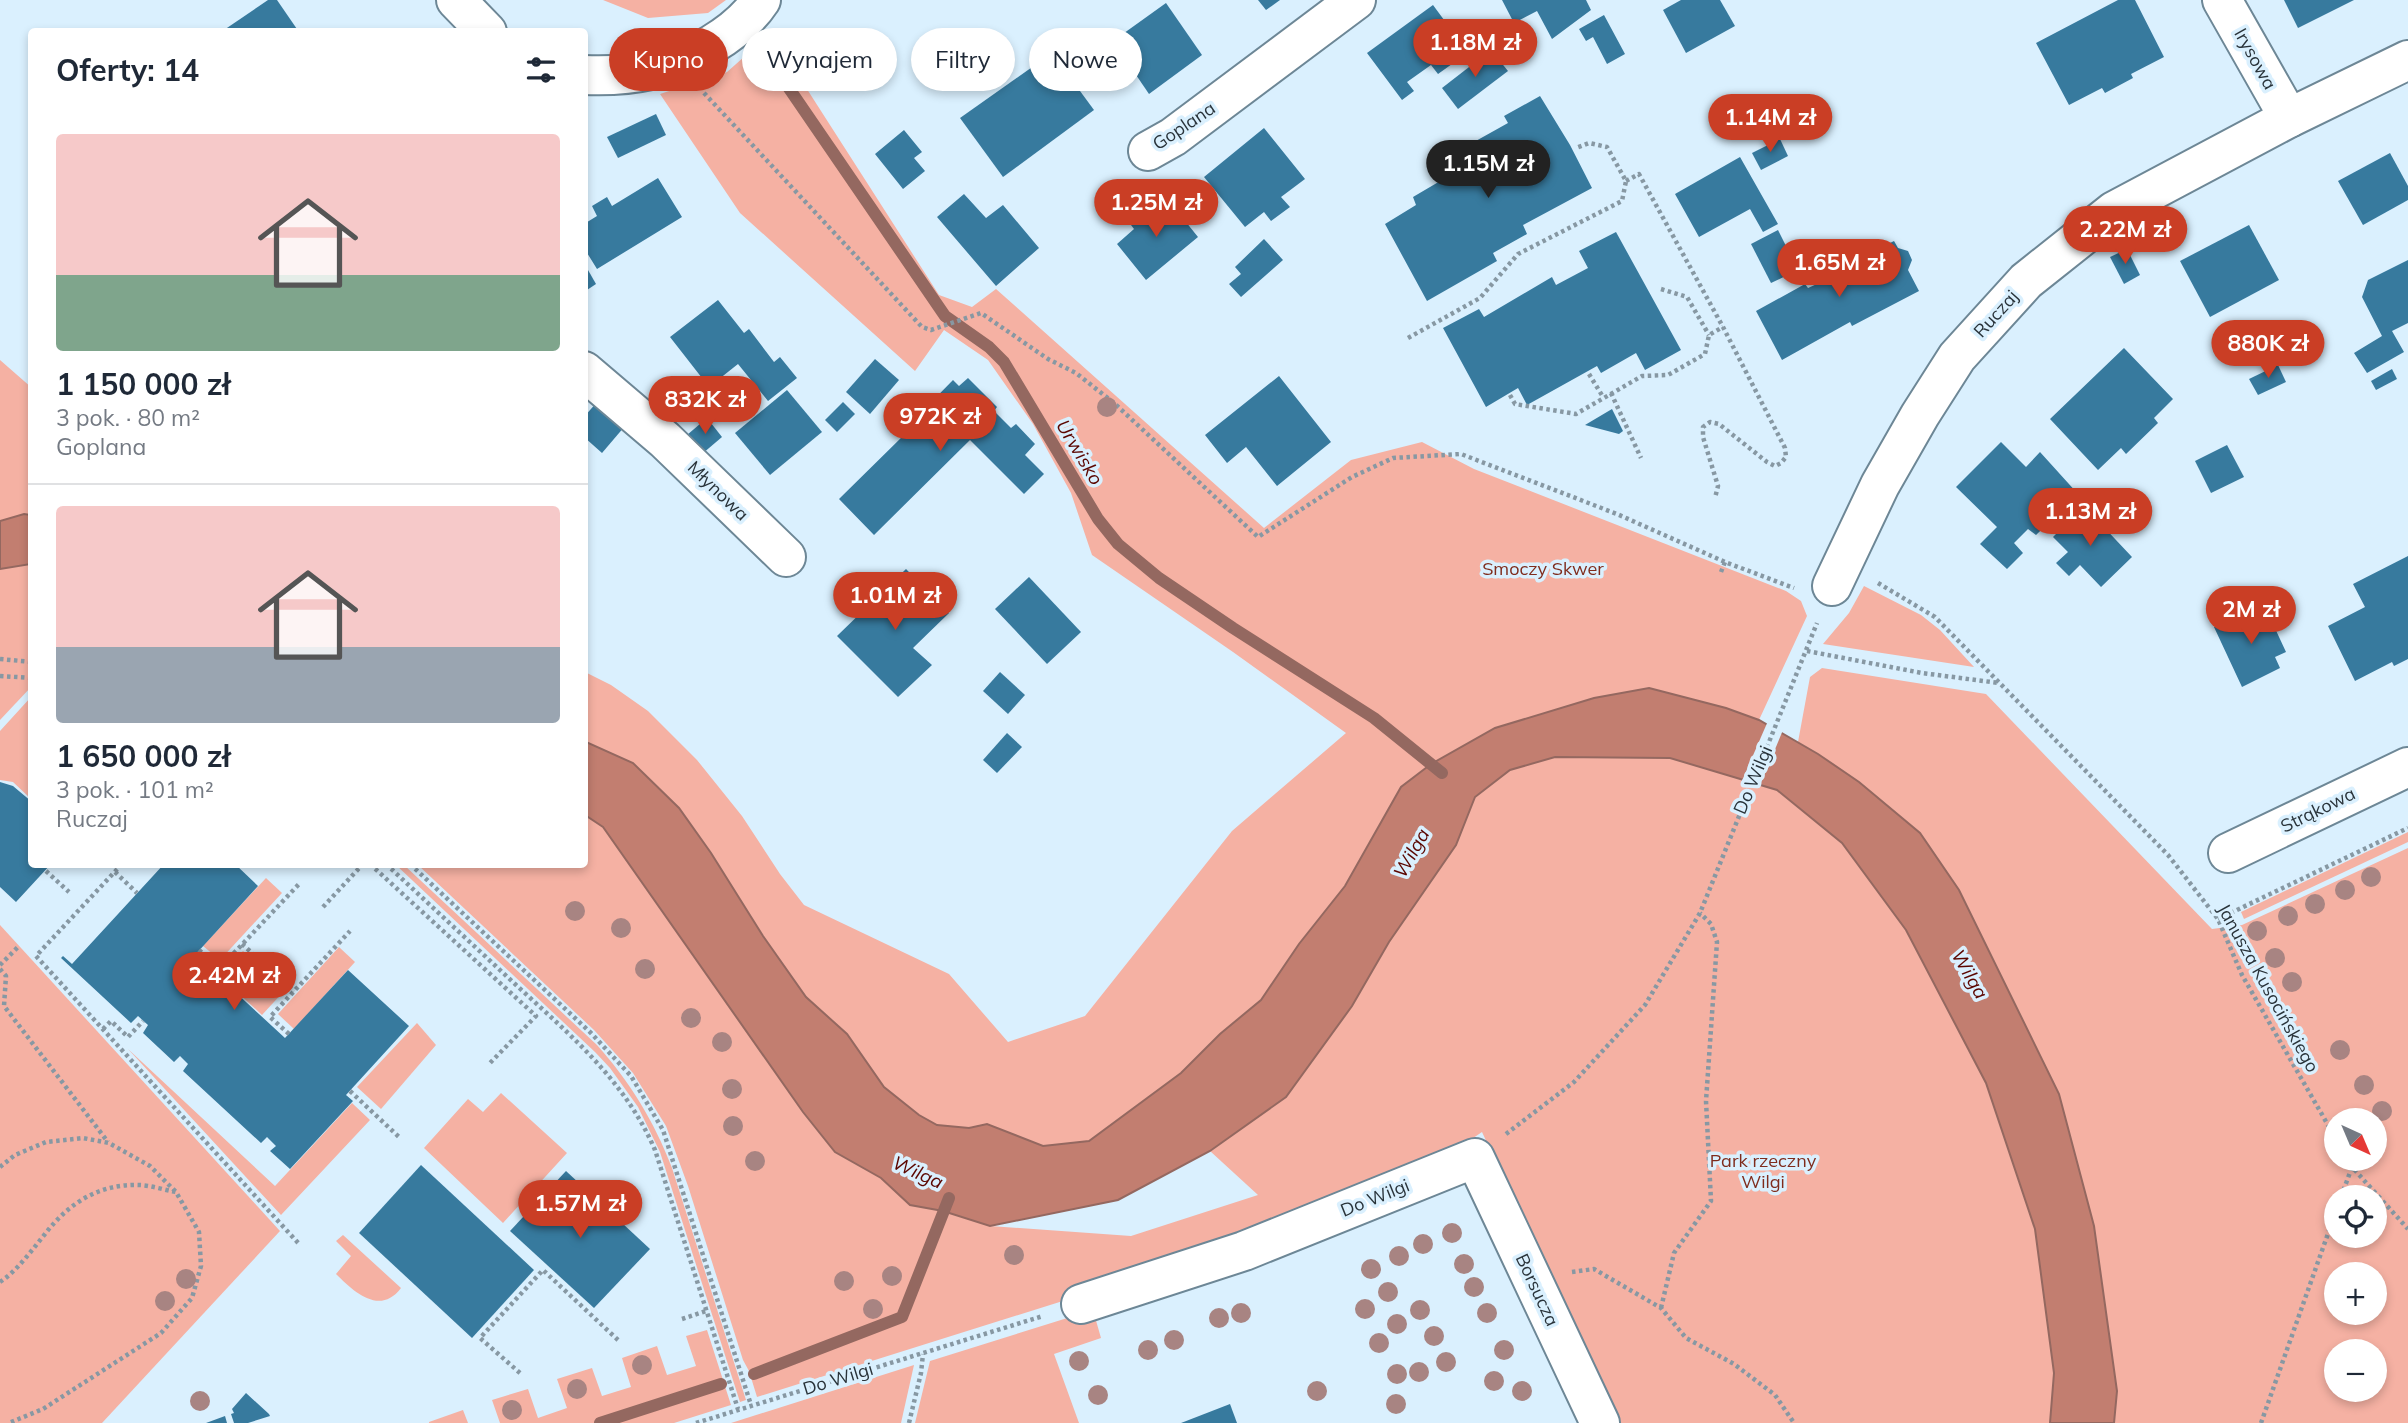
<!DOCTYPE html>
<html lang="pl">
<meta charset="utf-8">
<style>
:root{--surface:#fff;--page:#f6f6f7;--text:#1f2937;--muted:#747a83;--line:#e0e1e3;--accent:#ca3e25}
body{margin:0;font-family:Mulish,sans-serif;background:var(--page);color:var(--text);height:100vh;display:flex;flex-direction:column;font-size:26px;white-space:nowrap}
*{box-sizing:border-box;margin:0}
p{font-size:23px;color:var(--muted)}
.icon{flex:none;width:38px;height:38px;fill:none;stroke:currentColor;stroke-width:2;stroke-linecap:round;stroke-linejoin:round}
.map{position:relative;flex:1;overflow:hidden}
.panel{position:absolute;left:28px;top:28px;width:560px;height:840px;display:flex;flex-direction:column;background:var(--surface);border-radius:7px;box-shadow:0 4px 10px #0003}
.panel>*{flex:none}
.banner{position:absolute;left:609px;top:28px;width:665px;height:63px;display:flex;gap:14px}
.needle{width:46px;rotate:136deg}
.buttons{position:absolute;left:2324px;top:1108px;display:grid;gap:14px}
.buttons a{display:grid;place-items:center;width:63px;height:63px;border-radius:50%;background:var(--surface);box-shadow:0 4px 10px #0003;font-size:35px}
.price{position:absolute;translate:-50% -60px;padding:0 16px;border-radius:24px;background:var(--accent);color:#fff;font-size:23px;line-height:46px;filter:drop-shadow(0 2px 4px #0008)}
.price::after{content:'';position:absolute;left:50%;top:42px;width:21px;height:16px;margin-left:-10px;background:inherit;clip-path:polygon(0 0,100% 0,50% 100%)}
.price.current{background:#222;color:#fff}
ul{padding:0;list-style:none}
li{display:grid;align-content:center;gap:14px;height:371px;padding:0 28px}
li+li{border-top:2px solid var(--line)}
li span{display:grid;place-items:center;height:217px;border-radius:7px;color:#555}
li>.icon{margin-inline-start:auto}
span .icon{width:126px;height:126px;fill:#fffc;stroke-width:1}
li b{font-size:30px}
h2{display:flex;justify-content:space-between;align-items:center;height:84px;padding:0 28px;font-size:30px}
.tag{padding:0 24px;border-radius:32px;background:var(--surface);box-shadow:0 4px 10px #0003;font-size:24px;line-height:63px}
.tag.current{background:var(--accent);color:#fff}
.map>svg:first-child{display:block}
.green{fill:#f5b1a3;fill-rule:evenodd}
.water{fill:#c27e70;stroke:#946860;stroke-width:2}
.pier{fill:#daf0fe}
.lines{fill:none;stroke-linecap:round;stroke-linejoin:round}
.stream{stroke:#946860;stroke-width:12}
.building{fill:#377a9e}
.street-casing{stroke:#6d8796;stroke-width:42}
.path{stroke:#8798a3;stroke-width:4.5;stroke-dasharray:3.5 3.5;stroke-linecap:butt}
.street{stroke:#fff;stroke-width:38}
.tree{fill:#a88482}
.labels{text-anchor:middle;stroke-width:7;stroke-linejoin:round;paint-order:stroke}
.street-label{font-size:18px;fill:#29333a;stroke:#daf0fe}
.park-label{font-size:18px;fill:#7f2c1d;stroke:#daf0fe}
.water-label{font-size:19px;font-style:italic;fill:#5b0600;stroke:#daf0fe}
</style>
<div class="map">
<svg width="2408" height="1423" viewBox="0 0 2408 1423">
<rect width="100%" height="100%" fill="#daf0fe"/>
<!-- green -->
<g class="green">
<polygon points="603,0 726,0 708,13 648,18"/>
<polygon points="771,33 939,295 972,307 996,289 1264,528 1351,460 1422,442 1474,469 1786,591 1801,601 1807,616 1759,720 1726,708 1649,688 1594,698 1495,728 1431,764 1401,787 1345,886 1299,944 1261,1000 1220,1034 1181,1073 1089,1141 1043,1146 987,1124 969,1128 937,1125 919,1115 884,1087 847,1034 806,997 763,936 711,853 679,808 633,764 585,741 585,672 611,685 648,711 697,760 742,816 780,874 804,905 949,974 1008,1042 1085,1016 1232,831 1346,733 1233,652 1092,555 1071,493 1033,424 988,360 944,330 915,371 740,213 660,94 727,72"/>
<polygon points="0,360 32,388 31,515 24,514 0,521"/>
<polygon points="31,564 31,687 0,720 0,569"/>
<polygon points="1864,586 1921,615 1940,630 1974,667 1823,644 1849,613"/>
<path d="M1822,668L1986,694L2212,929L2242,925L2408,848V1423H2114L2117,1391L2094,1226L2059,1094L1959,890L1920,834L1818,754L1798,742L1810,677ZM2336,1120H2375V1158H2336ZM2336,1197H2375V1236H2336ZM2336,1274H2375V1312H2336ZM2336,1351H2375V1390H2336Z"/>
<polygon points="31,697 31,799 13,782 0,780 0,731"/>
<polygon points="1555,757 1670,758 1777,790 1842,843 1906,930 1986,1083 2035,1229 2054,1373 2050,1423 1617,1423 1482,1132 1451,1153 1244,1244 757,1397 749,1371 743,1360 688,1186 666,1126 633,1073 594,1030 418,865 584,864 585,815 603,827 803,1112 836,1152 881,1178 910,1205 943,1211 990,1226 1131,1236 1258,1195 1210,1151 1286,1097 1352,1006 1389,942 1456,845 1475,797 1510,770"/>
<polygon points="2408,832 2408,842 2244,919 2241,912"/>
<path d="M396,865H404L597,1045C630,1082 654,1121 672,1168L746,1400L740,1402L660,1152L638,1107L610,1068L595,1052Z"/>
<polygon points="266,878 282,893 220,960 203,946"/>
<polygon points="0,925 280,1231 102,1423 0,1423"/>
<polygon points="339,947 355,962 294,1029 278,1014"/>
<polygon points="243,951 285,990 262,1015 220,976"/>
<polygon points="417,1023 436,1045 381,1109 357,1087"/>
<polygon points="128,1049 275,1186 352,1103 370,1120 281,1215"/>
<polygon points="501,1093 567,1153 503,1223 424,1148 468,1099 483,1112"/>
<path d="M343,1235L401,1288C380,1316 354,1292 336,1274L351,1256L336,1241Z"/>
<polygon points="1093,1310 1101,1338 1054,1354 1079,1423 915,1423 930,1361"/>
<polygon points="707,1330 731,1405 674,1423 500,1423 492,1400 528,1389 538,1418 567,1408 557,1379 592,1368 602,1396 631,1387 622,1358 657,1346 667,1375 696,1366 686,1336"/>
<polygon points="914,1365 901,1423 731,1423"/>
<polygon points="463,1410 468,1423 429,1423 429,1422"/>
</g>
<!-- water -->
<g class="water">
<polygon points="24,514 31,515 31,564 0,569 0,521"/>
<polygon points="1649,688 1726,708 1759,720 1818,754 1859,782 1920,833 1959,890 2059,1094 2094,1226 2117,1391 2114,1423 2050,1423 2054,1373 2035,1229 1986,1083 1906,930 1842,843 1777,790 1670,758 1555,757 1510,770 1475,797 1456,845 1389,942 1352,1006 1286,1097 1210,1151 1118,1200 990,1226 943,1211 910,1205 881,1178 835,1152 803,1112 603,827 585,815 584,741 633,763 679,808 711,853 763,936 806,997 847,1034 884,1087 919,1115 937,1125 969,1128 987,1124 1043,1146 1089,1141 1181,1073 1220,1034 1261,1000 1299,944 1345,886 1401,787 1431,764 1495,728 1594,698"/>
</g>
<!-- pier -->
<polygon class="pier" points="1768,721 1783,730 1759,788 1741,783"/>
<g class="lines">
<!-- stream -->
<g class="stream">
<polyline points="760,46 945,316 989,347 1004,362 1098,519 1118,544 1159,578 1233,628 1374,718 1442,773"/>
<polyline points="754,1374 902,1317 949,1198"/>
<polyline points="600,1423 721,1384"/>
</g>
</g>
<!-- building -->
<g class="building">
<polygon points="268,0 277,0 299,32 221,32"/>
<polygon points="1258,0 1280,0 1266,10"/>
<polygon points="1502,0 1586,0 1591,10 1552,39 1537,11 1514,23"/>
<polygon points="1681,0 1720,0 1735,26 1686,53 1663,10"/>
<polygon points="2118,0 2135,0 2164,57 2131,74 2133,78 2105,93 2102,88 2069,105 2036,43"/>
<polygon points="2284,0 2354,0 2298,28"/>
<polygon points="1166,3 1202,55 1149,94 1113,41"/>
<polygon points="1433,5 1461,43 1445,54 1452,64 1438,74 1431,65 1407,82 1414,91 1402,100 1367,53"/>
<polygon points="1604,15 1625,54 1607,64 1593,37 1586,41 1579,29"/>
<polygon points="1491,50 1508,71 1458,109 1442,88"/>
<polygon points="1052,53 1094,110 1003,177 960,118"/>
<polygon points="1540,96 1570,145 1592,188 1523,225 1527,234 1493,253 1497,261 1427,301 1385,224 1416,205 1413,197 1447,177 1442,169 1478,150 1474,142 1508,123 1504,116"/>
<polygon points="656,114 666,135 618,158 607,137"/>
<polygon points="1264,128 1305,179 1281,197 1290,207 1271,221 1264,212 1245,227 1204,177"/>
<polygon points="904,130 922,152 914,158 925,171 903,189 875,154"/>
<polygon points="1780,139 1788,156 1761,170 1752,153"/>
<polygon points="2390,153 2408,186 2408,200 2363,225 2338,181"/>
<polygon points="1740,157 1778,224 1763,232 1750,209 1699,237 1675,194"/>
<polygon points="658,178 682,217 597,269 584,248 584,224 597,216 592,206 607,197 612,206"/>
<polygon points="964,194 986,218 1003,205 1039,248 996,286 937,217"/>
<polygon points="1169,201 1198,237 1146,280 1117,244 1134,229 1128,221 1143,209 1150,217"/>
<polygon points="2249,225 2279,280 2210,317 2180,261"/>
<polygon points="1778,230 1798,270 1771,283 1751,244"/>
<polygon points="1616,232 1681,350 1645,370 1636,353 1601,373 1597,366 1527,405 1518,388 1486,407 1443,328 1479,309 1484,317 1552,277 1556,285 1588,268 1579,251"/>
<polygon points="1264,239 1283,260 1241,297 1229,284 1241,274 1235,267"/>
<polygon points="1894,241 1898,248 1908,251 1912,260 1908,270 1919,291 1852,326 1850,322 1782,360 1756,311 1805,284 1808,288 1828,279 1826,275 1843,267 1841,261 1867,247 1870,253"/>
<polygon points="2127,249 2140,275 2124,284 2110,257"/>
<polygon points="2408,260 2408,323 2392,331 2404,352 2367,373 2354,353 2382,336 2362,297 2368,280"/>
<polygon points="584,263 596,284 587,290 584,286"/>
<polygon points="718,300 744,333 749,329 774,362 780,357 797,378 768,401 738,364 709,387 670,337"/>
<polygon points="2124,348 2173,399 2154,418 2158,423 2126,454 2121,448 2098,470 2050,419"/>
<polygon points="875,359 899,380 870,414 846,392"/>
<polygon points="2278,365 2286,382 2258,395 2249,379"/>
<polygon points="2392,369 2397,379 2376,390 2371,381"/>
<polygon points="1279,376 1331,442 1277,486 1246,447 1227,463 1205,435"/>
<polygon points="968,378 997,407 994,411 1011,428 1016,424 1035,444 1025,455 1044,474 1024,494 970,440 874,535 839,499 905,434 903,431 953,380 959,386"/>
<polygon points="787,390 822,432 770,475 735,433"/>
<polygon points="597,402 625,426 602,453 584,437 584,417"/>
<polygon points="843,402 855,414 837,432 825,420"/>
<polygon points="1612,409 1623,431 1619,434 1585,425"/>
<polygon points="707,418 722,437 702,454 687,435"/>
<polygon points="2001,442 2026,467 2040,452 2078,494 2036,535 2028,529 2014,543 2023,553 2007,569 1980,544 1997,527 1956,487"/>
<polygon points="2227,445 2244,477 2211,493 2195,461"/>
<polygon points="2084,506 2132,557 2101,587 2080,565 2069,576 2056,563 2068,552 2053,537"/>
<polygon points="2408,556 2408,659 2394,666 2392,662 2355,681 2328,626 2365,607 2353,584"/>
<polygon points="906,569 949,613 913,648 932,665 898,697 837,636"/>
<polygon points="1029,577 1081,632 1047,664 995,609"/>
<polygon points="2266,609 2286,652 2275,657 2280,668 2242,687 2214,627 2239,616 2242,621"/>
<polygon points="1000,672 1025,695 1008,714 983,691"/>
<polygon points="1007,733 1022,747 997,773 983,760"/>
<polygon points="0,782 13,786 32,802 32,864 51,864 16,902 0,887"/>
<polygon points="164,864 235,864 258,886 195,955 285,1038 348,970 409,1026 346,1095 353,1101 290,1169 270,1151 276,1146 267,1137 261,1143 183,1071 188,1064 180,1056 174,1062 143,1033 148,1025 138,1016 131,1023 61,958 63,956 72,964"/>
<polygon points="421,1165 534,1270 472,1338 359,1233"/>
<polygon points="566,1171 650,1249 594,1308 510,1231"/>
<polygon points="246,1393 269,1414 270,1416 248,1423 234,1423 231,1414 234,1413 232,1409"/>
<polygon points="1230,1404 1237,1423 1181,1423"/>
<polygon points="225,1416 227,1423 206,1423"/>
</g>
<g class="lines">
<defs>
<g id="street">
<polyline points="456,0 487,32"/>
<polyline points="2222,0 2289,118"/>
<path d="M584,75C606,76 629,75 651,70C690,60 738,35 761,0"/>
<polyline points="1148,151 1173,137 1356,0"/>
<polyline points="584,371 665,440 786,557"/>
<polyline points="1832,586 1880,485 1920,415 1957,357 2026,281 2114,211 2289,118 2408,60"/>
<polyline points="2228,853 2408,767"/>
<polyline points="1081,1304 1244,1251 1475,1158 1600,1423"/>
</g>
</defs>
<!-- street casing -->
<use href="#street" class="street-casing"/>
<!-- path -->
<g class="path">
<polyline points="704,93 922,327 931,330 981,313 1048,359 1076,373 1114,403 1258,537 1352,477 1393,458 1461,454 1617,514 1725,562 1794,588"/>
<polyline points="1626,181 1639,174 1723,327 1785,448 1786,457 1781,463 1775,466 1767,462 1719,424 1710,422 1703,427 1703,437 1718,486 1715,498"/>
<polyline points="1661,289 1687,297 1709,335"/>
<polyline points="1408,338 1480,298 1518,254 1622,201 1626,181 1607,147 1589,143 1576,148"/>
<polyline points="1589,374 1603,397"/>
<polyline points="1611,393 1641,458"/>
<polyline points="1510,395 1515,404 1576,414 1642,376 1668,375 1705,354 1709,335 1723,327"/>
<polyline points="1721,572 1725,562"/>
<polyline points="1878,583 1935,617 2168,855 2218,919 2242,975 2336,1139"/>
<polyline points="1807,651 1922,673 1999,683"/>
<polyline points="0,659 32,662"/>
<polyline points="0,676 32,678"/>
<polyline points="122,864 36,956 300,1245"/>
<polyline points="370,864 536,1016 489,1064"/>
<path d="M386,864C429,904 472,944 515,984C569,1034 625,1080 655,1150L738,1409"/>
<polyline points="410,864 591,1033 631,1076 663,1130 751,1405"/>
<polyline points="46,871 69,892"/>
<polyline points="115,872 137,893"/>
<polyline points="323,907 363,864"/>
<polyline points="2218,919 2408,828"/>
<polyline points="242,944 294,991"/>
<polyline points="199,950 219,969 299,884"/>
<polyline points="0,965 19,946"/>
<polyline points="0,969 6,976 4,1006 108,1142"/>
<polyline points="103,1029 111,1021 128,1037 143,1021"/>
<polyline points="289,1034 270,1017 350,931"/>
<polyline points="350,1091 399,1137"/>
<polyline points="1506,1134 1574,1082 1645,1005 1700,913 1817,623"/>
<polyline points="2347,1158 2352,1167 2408,1229"/>
<polyline points="0,1167 15,1155 46,1142 83,1138 109,1143 150,1166 176,1192 199,1232 201,1266 192,1298 161,1333 43,1409 9,1423"/>
<polyline points="2341,1197 2352,1167"/>
<polyline points="1572,1272 1594,1269 1661,1308 1686,1338 1734,1364 1775,1395 1794,1423"/>
<path d="M0,1282C18,1270 31,1251 45,1234C68,1204 98,1184 138,1185C150,1185 164,1190 176,1192"/>
<polyline points="1661,1308 1674,1253 1711,1201 1706,1101 1717,942 1711,924 1700,913"/>
<polyline points="682,1319 706,1311"/>
<polyline points="520,1373 480,1338 543,1270 618,1340"/>
<polyline points="696,1423 1043,1316"/>
<polyline points="909,1423 921,1373 923,1354"/>
<polyline points="2261,1423 2336,1211"/>
</g>
<!-- street -->
<use href="#street" class="street"/>
</g>
<!-- trees -->
<g class="tree">
<circle cx="1107" cy="407" r="10"/>
<circle cx="2371" cy="877" r="10"/>
<circle cx="2345" cy="890" r="10"/>
<circle cx="2315" cy="904" r="10"/>
<circle cx="575" cy="911" r="10"/>
<circle cx="2288" cy="916" r="10"/>
<circle cx="621" cy="928" r="10"/>
<circle cx="2257" cy="931" r="10"/>
<circle cx="2275" cy="958" r="10"/>
<circle cx="645" cy="969" r="10"/>
<circle cx="2292" cy="982" r="10"/>
<circle cx="691" cy="1018" r="10"/>
<circle cx="722" cy="1042" r="10"/>
<circle cx="2340" cy="1050" r="10"/>
<circle cx="2364" cy="1085" r="10"/>
<circle cx="732" cy="1089" r="10"/>
<circle cx="2382" cy="1111" r="10"/>
<circle cx="733" cy="1126" r="10"/>
<circle cx="755" cy="1161" r="10"/>
<circle cx="1452" cy="1233" r="10"/>
<circle cx="1423" cy="1244" r="10"/>
<circle cx="1014" cy="1255" r="10"/>
<circle cx="1399" cy="1256" r="10"/>
<circle cx="1464" cy="1264" r="10"/>
<circle cx="1371" cy="1269" r="10"/>
<circle cx="892" cy="1276" r="10"/>
<circle cx="186" cy="1279" r="10"/>
<circle cx="844" cy="1281" r="10"/>
<circle cx="1474" cy="1287" r="10"/>
<circle cx="1388" cy="1292" r="10"/>
<circle cx="165" cy="1301" r="10"/>
<circle cx="873" cy="1309" r="10"/>
<circle cx="1365" cy="1309" r="10"/>
<circle cx="1420" cy="1310" r="10"/>
<circle cx="1241" cy="1313" r="10"/>
<circle cx="1487" cy="1313" r="10"/>
<circle cx="1219" cy="1318" r="10"/>
<circle cx="1397" cy="1324" r="10"/>
<circle cx="1434" cy="1336" r="10"/>
<circle cx="1174" cy="1340" r="10"/>
<circle cx="1379" cy="1343" r="10"/>
<circle cx="1148" cy="1350" r="10"/>
<circle cx="1504" cy="1350" r="10"/>
<circle cx="1079" cy="1361" r="10"/>
<circle cx="1446" cy="1362" r="10"/>
<circle cx="642" cy="1365" r="10"/>
<circle cx="1419" cy="1372" r="10"/>
<circle cx="1397" cy="1374" r="10"/>
<circle cx="1494" cy="1381" r="10"/>
<circle cx="577" cy="1389" r="10"/>
<circle cx="1317" cy="1391" r="10"/>
<circle cx="1522" cy="1391" r="10"/>
<circle cx="1098" cy="1395" r="10"/>
<circle cx="200" cy="1401" r="10"/>
<circle cx="1396" cy="1404" r="10"/>
<circle cx="512" cy="1410" r="10"/>
</g>
<g class="labels">
<!-- street labels -->
<g class="street-label">
<text transform="translate(2255 59) rotate(61)" y="6">Irysowa</text>
<text transform="translate(1184 126) rotate(-34)" y="6">Goplana</text>
<text transform="translate(1996 314) rotate(-48)" y="6">Ruczaj</text>
<text transform="translate(718 491) rotate(44)" y="6">Młynowa</text>
<text transform="translate(1753 780) rotate(-67)" y="6">Do Wilgi</text>
<text transform="translate(2318 810) rotate(-26)" y="6">Strąkowa</text>
<text transform="translate(2268 988) rotate(61)" y="6">Janusza Kusocińskiego</text>
<text transform="translate(1375 1198) rotate(-22)" y="6">Do Wilgi</text>
<text transform="translate(1537 1290) rotate(65)" y="6">Borsucza</text>
<text transform="translate(838 1379) rotate(-17)" y="6">Do Wilgi</text>
</g>
<!-- park labels -->
<g class="park-label">
<text x="1543" y="575">Smoczy Skwer</text>
<text x="1763" y="1167">Park rzeczny<tspan x="1763" dy="21">Wilgi</tspan></text>
</g>
<!-- water labels -->
<g class="water-label">
<text transform="translate(1080 452) rotate(59)" y="7">Urwisko</text>
<text transform="translate(1411 853) rotate(-61)" y="7">Wilga</text>
<text transform="translate(1970 974) rotate(60)" y="7">Wilga</text>
<text transform="translate(918 1172) rotate(24)" y="7">Wilga</text>
</g>
</g>
</svg>
<div class="buttons">
<a><svg class="needle" viewBox="-14 -14 28 28"><path d="M0-13l5 13h-10z" fill="#e53935"/><path d="M0 13l5-13h-10z" fill="#747a83"/></svg></a>
<a><svg class="icon" aria-label="locate" viewBox="0 0 24 24"><circle cx="12" cy="12" r="6"/><path d="M12 2v4M12 18v4M2 12h4M18 12h4"/></svg></a>
<a>+</a>
<a>−</a>
</div>
<b class="price" style="left:1475px;top:79px">1.18M zł</b>
<b class="price" style="left:1770px;top:154px">1.14M zł</b>
<b class="price current" style="left:1488px;top:200px">1.15M zł</b>
<b class="price" style="left:1156px;top:239px">1.25M zł</b>
<b class="price" style="left:2125px;top:266px">2.22M zł</b>
<b class="price" style="left:1839px;top:299px">1.65M zł</b>
<b class="price" style="left:2268px;top:380px">880K zł</b>
<b class="price" style="left:705px;top:436px">832K zł</b>
<b class="price" style="left:940px;top:453px">972K zł</b>
<b class="price" style="left:2090px;top:548px">1.13M zł</b>
<b class="price" style="left:895px;top:632px">1.01M zł</b>
<b class="price" style="left:2251px;top:646px">2M zł</b>
<b class="price" style="left:234px;top:1012px">2.42M zł</b>
<b class="price" style="left:580px;top:1240px">1.57M zł</b>
<div class="banner">
<a class="tag current">Kupno</a>
<a class="tag">Wynajem</a>
<a class="tag">Filtry</a>
<a class="tag">Nowe</a>
</div>
<section class="panel">
<h2>Oferty: 14<svg class="icon" aria-label="filters" viewBox="0 0 24 24"><path d="M4 7h16M4 17h16"/><circle cx="9" cy="7" r="2"/><circle cx="15" cy="17" r="2"/></svg></h2>
<ul>
<li><span style="background:linear-gradient(#f6c9c9 65%,#7fa58c 0)"><svg class="icon" aria-label="home" viewBox="0 0 24 24"><path d="M3 11l9-7 9 7M6 9v11h12V9"/></svg></span><div><b>1 150 000 zł</b><p>3 pok. · 80 m²</p><p>Goplana</p></div></li>
<li><span style="background:linear-gradient(#f6c9c9 65%,#9aa5b1 0)"><svg class="icon" aria-label="home" viewBox="0 0 24 24"><path d="M3 11l9-7 9 7M6 9v11h12V9"/></svg></span><div><b>1 650 000 zł</b><p>3 pok. · 101 m²</p><p>Ruczaj</p></div></li>
</ul>
</section>
</div>
